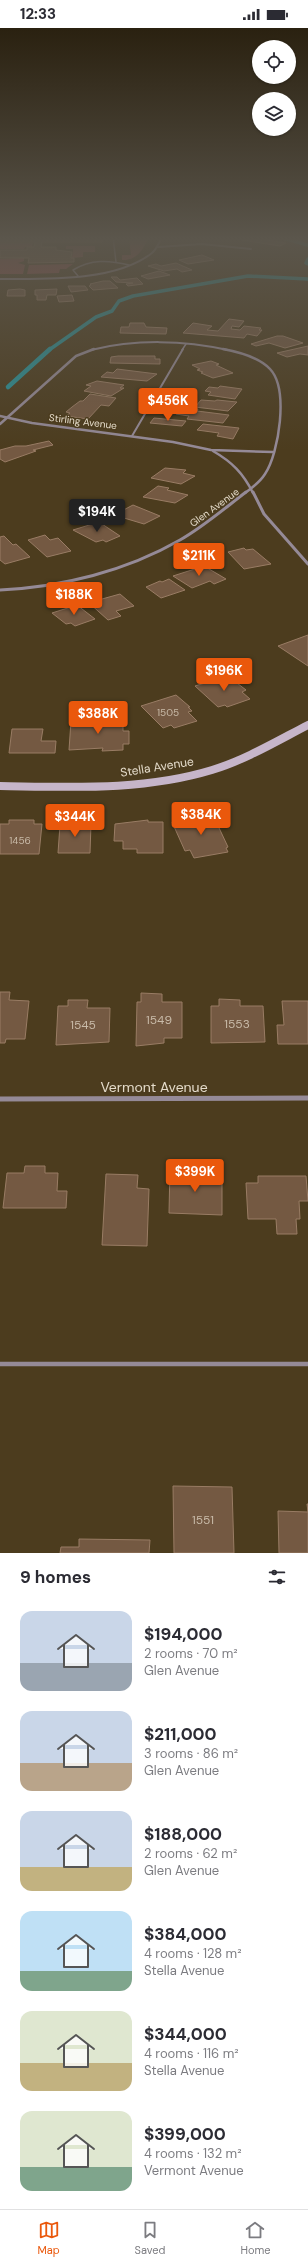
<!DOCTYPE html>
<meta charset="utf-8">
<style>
:root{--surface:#fff;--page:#f2f2f3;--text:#2b2b33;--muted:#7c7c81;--line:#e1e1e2;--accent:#ea580c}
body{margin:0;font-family:"DM Sans",sans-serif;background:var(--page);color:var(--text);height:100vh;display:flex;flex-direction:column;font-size:15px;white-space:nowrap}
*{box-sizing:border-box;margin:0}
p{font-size:13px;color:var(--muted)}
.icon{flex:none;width:22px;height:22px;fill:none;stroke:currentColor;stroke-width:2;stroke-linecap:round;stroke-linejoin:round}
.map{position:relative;height:1525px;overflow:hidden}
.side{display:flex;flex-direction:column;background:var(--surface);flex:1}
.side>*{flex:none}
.buttons{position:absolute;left:252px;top:12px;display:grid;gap:8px}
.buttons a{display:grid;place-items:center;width:44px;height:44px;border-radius:50%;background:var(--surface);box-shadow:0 1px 3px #0004;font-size:20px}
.price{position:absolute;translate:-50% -34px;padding:0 9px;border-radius:4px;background:var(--accent);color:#fff;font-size:13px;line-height:26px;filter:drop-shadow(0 1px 2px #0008)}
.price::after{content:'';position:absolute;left:50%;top:24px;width:12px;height:9px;margin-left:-6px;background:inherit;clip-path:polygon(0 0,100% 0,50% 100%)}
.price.current{background:#222;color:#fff}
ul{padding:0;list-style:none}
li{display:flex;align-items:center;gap:12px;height:100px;padding:0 20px}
li span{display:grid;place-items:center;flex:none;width:112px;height:80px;border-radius:12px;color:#555}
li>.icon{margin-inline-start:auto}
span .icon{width:48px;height:48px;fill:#fffc;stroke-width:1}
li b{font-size:17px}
h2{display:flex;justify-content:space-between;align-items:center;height:48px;padding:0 20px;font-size:17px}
.status{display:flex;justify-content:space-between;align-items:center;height:28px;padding:0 20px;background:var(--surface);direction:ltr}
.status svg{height:11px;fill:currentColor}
.dock{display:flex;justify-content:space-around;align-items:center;height:56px;border-top:1px solid var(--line);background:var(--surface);font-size:11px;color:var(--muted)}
.dock a{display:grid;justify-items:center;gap:2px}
.dock .current{color:var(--accent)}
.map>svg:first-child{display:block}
.green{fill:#9a4d4e}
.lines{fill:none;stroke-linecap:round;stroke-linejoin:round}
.stream-far1{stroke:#289198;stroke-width:3.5}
.stream{stroke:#289198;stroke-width:4.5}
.building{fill:#745942;stroke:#997c64}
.lane-far2{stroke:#958a97;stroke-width:1.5}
.lane-far1{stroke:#958a97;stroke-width:2}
.lane{stroke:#958a97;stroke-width:4.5}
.street-far3{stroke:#958a97;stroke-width:2}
.street-far2{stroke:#958a97;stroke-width:2.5}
.street-far1{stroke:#958a97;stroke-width:3}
.street{stroke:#958a97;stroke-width:5}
.secondary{stroke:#c6b5c9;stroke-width:8}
.labels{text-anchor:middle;stroke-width:3;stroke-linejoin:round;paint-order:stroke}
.far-street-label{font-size:10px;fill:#e5dccb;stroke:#4c3c1e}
.number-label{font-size:10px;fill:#c9bba9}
.street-label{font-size:12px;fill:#e5dccb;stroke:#4c3c1e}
.near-number-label{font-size:12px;fill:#c9bba9}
.near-street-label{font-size:14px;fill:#e5dccb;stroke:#4c3c1e}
</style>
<div class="status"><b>12:33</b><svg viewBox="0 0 49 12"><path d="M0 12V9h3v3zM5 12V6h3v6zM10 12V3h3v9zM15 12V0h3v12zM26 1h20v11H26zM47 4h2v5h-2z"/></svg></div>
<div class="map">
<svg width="308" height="1525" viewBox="0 0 308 1525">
<rect width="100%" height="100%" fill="#4c3c1e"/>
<!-- green -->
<g class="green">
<path d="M129,209H149C144,220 137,233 122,232V227H131Z"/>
<polygon points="0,215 33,215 32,219 25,219 24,221 0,221"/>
<polygon points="66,218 95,218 95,224 83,224 83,229 72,230 73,221 66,221"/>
<polygon points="24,230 24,233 18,235 25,237 23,246 0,246 0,231"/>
<polygon points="73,236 66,241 60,241 59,245 27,246 29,237"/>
</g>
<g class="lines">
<!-- stream-far1 -->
<g class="stream-far1">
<polyline points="279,209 308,217"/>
<polyline points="308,231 306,235 308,236"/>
<polyline points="49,322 96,289 112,283 119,273 133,268 248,248 308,251"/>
</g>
<!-- stream -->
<polyline class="stream" points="8,359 50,321"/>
</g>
<!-- building -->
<g class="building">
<polygon points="0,209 102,209 102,214 42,214 41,219 56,219 56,222 72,224 71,230 74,230 74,234 28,235 29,230 0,230 0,222 27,222 27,219 34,219 35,214 0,214"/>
<polygon points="248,209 269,211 266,212 286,215 280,218 242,212"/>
<polygon points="202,227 214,232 188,236 179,232"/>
<polygon points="176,235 192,242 182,244 177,241 164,243 148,238 156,236 161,238"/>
<polygon points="159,243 170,247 148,251 141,248"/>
<polygon points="111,249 117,249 120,252 137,250 143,256 128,258 126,256 133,255 116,254"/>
<polygon points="103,253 110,253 118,260 93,262 89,258 91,257 90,256"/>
<polygon points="68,258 85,258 88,262 71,264"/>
<polygon points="20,261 25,262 25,268 7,268 8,262"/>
<polygon points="57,261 56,267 47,267 46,272 37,272 37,267 35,267 35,262"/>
<polygon points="72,267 74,273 59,274 57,268"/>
<polygon points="229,291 244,293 239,299 232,298 231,301 240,302 244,298 261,300 259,302 262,302 257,308 247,306 244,310 183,305 193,295 212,298 207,302 218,303"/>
<polygon points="130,295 144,295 146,299 167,300 166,306 120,305 121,299 129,299"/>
<polygon points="277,308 283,308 303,315 285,320 269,315 256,318 251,316"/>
<polygon points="308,318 308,327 300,326 287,329 277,325"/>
<polygon points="118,328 155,328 155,331 160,331 160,336 110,335 111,329"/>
<polygon points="211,333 219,336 216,337 233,345 213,350 201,345 203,344 197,342 200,341 192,337"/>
<polygon points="117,341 157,346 147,353 101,349 107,344 113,345"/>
<polygon points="97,353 124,357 120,360 124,360 111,368 84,363 91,358 86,357"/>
<polygon points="220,358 242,361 235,371 208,367 211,364 205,363 209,359 218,360"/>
<polygon points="90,366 116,370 109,378 101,377 88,391 66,388 70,385 66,384 72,379 80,373 83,373"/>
<polygon points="201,372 215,373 217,372 237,374 228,383 195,379"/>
<polygon points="181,379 198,381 197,383 229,387 223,395 187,391 189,388 176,386"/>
<polygon points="154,390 186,393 182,398 150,395"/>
<polygon points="203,396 239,400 233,411 217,408 219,405 197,402"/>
<polygon points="49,413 53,417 33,422 36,423 5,434 0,431 0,422 15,418 26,418"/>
<polygon points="165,440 186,442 183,445 195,448 181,456 151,450"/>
<polygon points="158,458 169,460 167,462 188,467 175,475 143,469"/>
<polygon points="133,477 160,488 144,496 114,487"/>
<polygon points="99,494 120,508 106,514 103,512 96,514 73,502"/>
<polygon points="45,507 50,512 58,510 71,523 47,529 28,512"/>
<polygon points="4,508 13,517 16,516 30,529 5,536 0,532 0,509"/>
<polygon points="244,520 246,522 253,521 271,536 244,541 228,524"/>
<polygon points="204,538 226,551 214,556 210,553 192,560 173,548"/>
<polygon points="169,551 185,562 161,570 146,559 160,553 162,554"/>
<polygon points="96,566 102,571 120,566 134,578 116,583 121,588 108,592 88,574 82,576 78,571"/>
<polygon points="77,577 95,591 75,598 71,595 66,596 52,585"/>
<polygon points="308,607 308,638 278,618"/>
<polygon points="228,648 246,662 242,664 250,671 227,679 225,677 218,679 195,658"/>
<polygon points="176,667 190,679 188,679 192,683 188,684 197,693 174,700 171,697 163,700 141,678"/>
<polygon points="123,692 123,703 129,703 129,716 123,716 123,722 102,723 103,720 69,722 71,693"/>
<polygon points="12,701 43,701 41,713 56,713 55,725 9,725"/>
<polygon points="212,785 228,819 226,820 228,824 194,830 190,822 185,823 172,794"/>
<polygon points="9,792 34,792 34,796 42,796 39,826 0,826 0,796 9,796"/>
<polygon points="148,792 148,794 163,794 163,825 137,825 137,821 123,821 123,813 114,813 115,796"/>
<polygon points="71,793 80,793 80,796 91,796 90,825 58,825 60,797 71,797"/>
<polygon points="0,964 10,964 9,972 29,973 25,1011 6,1011 5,1015 0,1015"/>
<polygon points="141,965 162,966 162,974 182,974 182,1010 164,1010 164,1015 136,1018 137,974 141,974"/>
<polygon points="219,971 240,972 240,978 263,978 265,1014 211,1015 211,978 219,978"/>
<polygon points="68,972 88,972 87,980 110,980 109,1014 56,1017 58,978 68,978"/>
<polygon points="282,973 308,973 308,1016 278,1016 277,997 284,997"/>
<polygon points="25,1138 45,1138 45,1145 58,1145 57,1163 67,1163 66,1180 3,1180 7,1145 24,1145"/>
<polygon points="170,1139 196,1140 196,1147 222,1148 222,1187 169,1185"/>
<polygon points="106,1146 138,1147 137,1160 149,1161 147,1218 102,1217"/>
<polygon points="258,1148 306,1148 308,1173 299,1173 300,1191 296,1191 297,1206 277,1206 276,1191 248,1191 246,1155 258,1155"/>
<polygon points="173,1458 232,1459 234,1525 174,1525"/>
<polygon points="307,1476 308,1476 308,1525 279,1525 278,1483 308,1484"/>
<polygon points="79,1511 150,1512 149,1525 60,1525 61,1519 79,1519"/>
</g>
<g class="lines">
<!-- lane-far2 -->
<g class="lane-far2">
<polyline points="113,209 116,234"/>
<path d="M78,248L73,242C91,231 109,232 129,237"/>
<polyline points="182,322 186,316"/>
</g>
<!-- lane-far1 -->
<polyline class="lane-far1" points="132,408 183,321"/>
<!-- lane -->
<polyline class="lane" points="0,1336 308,1336"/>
<!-- street-far3 -->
<g class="street-far3">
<polyline points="158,219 202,216 251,221"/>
<path d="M0,251C45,251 115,254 152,225C157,221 159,214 162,209"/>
<path d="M91,322C135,311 184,312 228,322"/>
</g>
<!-- street-far2 -->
<g class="street-far2">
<path d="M223,321C239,324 259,329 270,341C289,361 279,425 265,446C260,454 252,460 245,465"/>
<polyline points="0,388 32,395 173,414 211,422 273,424"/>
<polyline points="0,396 76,328 94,321"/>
<path d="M213,423C232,434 243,445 253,465"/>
</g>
<!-- street-far1 -->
<g class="street-far1">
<polyline points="253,464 264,486 308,536"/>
<path d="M0,562C62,559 126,543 180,512C203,499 225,480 246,464"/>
</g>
<!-- street -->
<polyline class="street" points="0,1071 308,1070"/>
<!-- secondary -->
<path class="secondary" d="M0,758C71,759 143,763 212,742C245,732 277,713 308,697"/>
</g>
<!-- sky -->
<linearGradient id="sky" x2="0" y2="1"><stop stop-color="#2a2110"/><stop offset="0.5" stop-color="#5b564c"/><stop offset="1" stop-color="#5b564c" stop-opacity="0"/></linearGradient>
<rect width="308" height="422" fill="url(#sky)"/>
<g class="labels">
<!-- far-street labels -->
<g class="far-street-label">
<text transform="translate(83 393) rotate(7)" y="4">Stirling Avenue</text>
<text transform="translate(214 479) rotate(-36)" y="4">Glen Avenue</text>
</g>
<!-- number labels -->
<g class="number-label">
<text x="168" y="688">1505</text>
<text x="20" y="816">1456</text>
</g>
<!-- street labels -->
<g class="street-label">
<text transform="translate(157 739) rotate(-9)" y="4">Stella Avenue</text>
</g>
<!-- near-number labels -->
<g class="near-number-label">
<text x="159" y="996">1549</text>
<text x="237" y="1000">1553</text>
<text x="83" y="1001">1545</text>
<text x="203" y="1496">1551</text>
</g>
<!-- near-street labels -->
<g class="near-street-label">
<text x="154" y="1064">Vermont Avenue</text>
</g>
</g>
</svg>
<div class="buttons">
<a><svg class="icon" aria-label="locate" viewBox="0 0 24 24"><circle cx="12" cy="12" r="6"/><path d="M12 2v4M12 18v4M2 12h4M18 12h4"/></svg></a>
<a><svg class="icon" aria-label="layers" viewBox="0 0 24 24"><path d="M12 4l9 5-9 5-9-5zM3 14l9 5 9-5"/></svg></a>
</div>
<b class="price" style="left:168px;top:394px">$456K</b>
<b class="price current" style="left:97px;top:505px">$194K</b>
<b class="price" style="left:199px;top:549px">$211K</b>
<b class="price" style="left:74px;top:588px">$188K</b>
<b class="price" style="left:224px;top:664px">$196K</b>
<b class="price" style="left:98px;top:707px">$388K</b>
<b class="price" style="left:201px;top:808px">$384K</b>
<b class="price" style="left:75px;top:810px">$344K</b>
<b class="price" style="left:195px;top:1165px">$399K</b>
</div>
<section class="side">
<h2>9 homes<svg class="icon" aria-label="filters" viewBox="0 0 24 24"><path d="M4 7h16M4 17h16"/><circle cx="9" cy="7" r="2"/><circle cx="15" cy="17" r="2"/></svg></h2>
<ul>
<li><span style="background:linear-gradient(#c9d6e8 65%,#9aa5b1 0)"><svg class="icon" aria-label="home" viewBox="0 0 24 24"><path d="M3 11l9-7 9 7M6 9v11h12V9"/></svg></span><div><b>$194,000</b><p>2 rooms · 70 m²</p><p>Glen Avenue</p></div></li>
<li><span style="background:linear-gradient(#c9d6e8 65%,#b9a48a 0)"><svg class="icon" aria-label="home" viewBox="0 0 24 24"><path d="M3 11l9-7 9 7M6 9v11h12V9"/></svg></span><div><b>$211,000</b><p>3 rooms · 86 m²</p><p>Glen Avenue</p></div></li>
<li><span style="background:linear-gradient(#c9d6e8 70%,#c2b280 0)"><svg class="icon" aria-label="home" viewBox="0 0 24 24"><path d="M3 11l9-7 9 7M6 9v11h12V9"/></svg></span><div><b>$188,000</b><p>2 rooms · 62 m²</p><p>Glen Avenue</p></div></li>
<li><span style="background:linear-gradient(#bfe0f5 75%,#7fa58c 0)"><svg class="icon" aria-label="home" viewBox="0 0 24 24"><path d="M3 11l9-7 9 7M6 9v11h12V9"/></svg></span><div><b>$384,000</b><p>4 rooms · 128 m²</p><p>Stella Avenue</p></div></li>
<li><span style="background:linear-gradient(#dfe7d0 65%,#c2b280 0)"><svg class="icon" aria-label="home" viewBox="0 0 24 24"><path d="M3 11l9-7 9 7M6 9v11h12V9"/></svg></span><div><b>$344,000</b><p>4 rooms · 116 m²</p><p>Stella Avenue</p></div></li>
<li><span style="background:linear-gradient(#dfe7d0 70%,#7fa58c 0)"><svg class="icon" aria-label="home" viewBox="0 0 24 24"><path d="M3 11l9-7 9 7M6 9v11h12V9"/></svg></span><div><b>$399,000</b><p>4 rooms · 132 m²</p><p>Vermont Avenue</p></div></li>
</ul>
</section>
<nav class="dock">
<a class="current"><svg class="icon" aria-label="map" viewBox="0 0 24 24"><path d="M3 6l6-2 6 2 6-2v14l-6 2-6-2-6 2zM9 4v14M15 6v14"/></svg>Map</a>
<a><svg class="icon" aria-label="saved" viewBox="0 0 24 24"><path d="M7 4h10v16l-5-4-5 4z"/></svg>Saved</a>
<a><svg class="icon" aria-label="home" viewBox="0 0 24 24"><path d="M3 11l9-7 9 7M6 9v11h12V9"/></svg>Home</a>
</nav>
